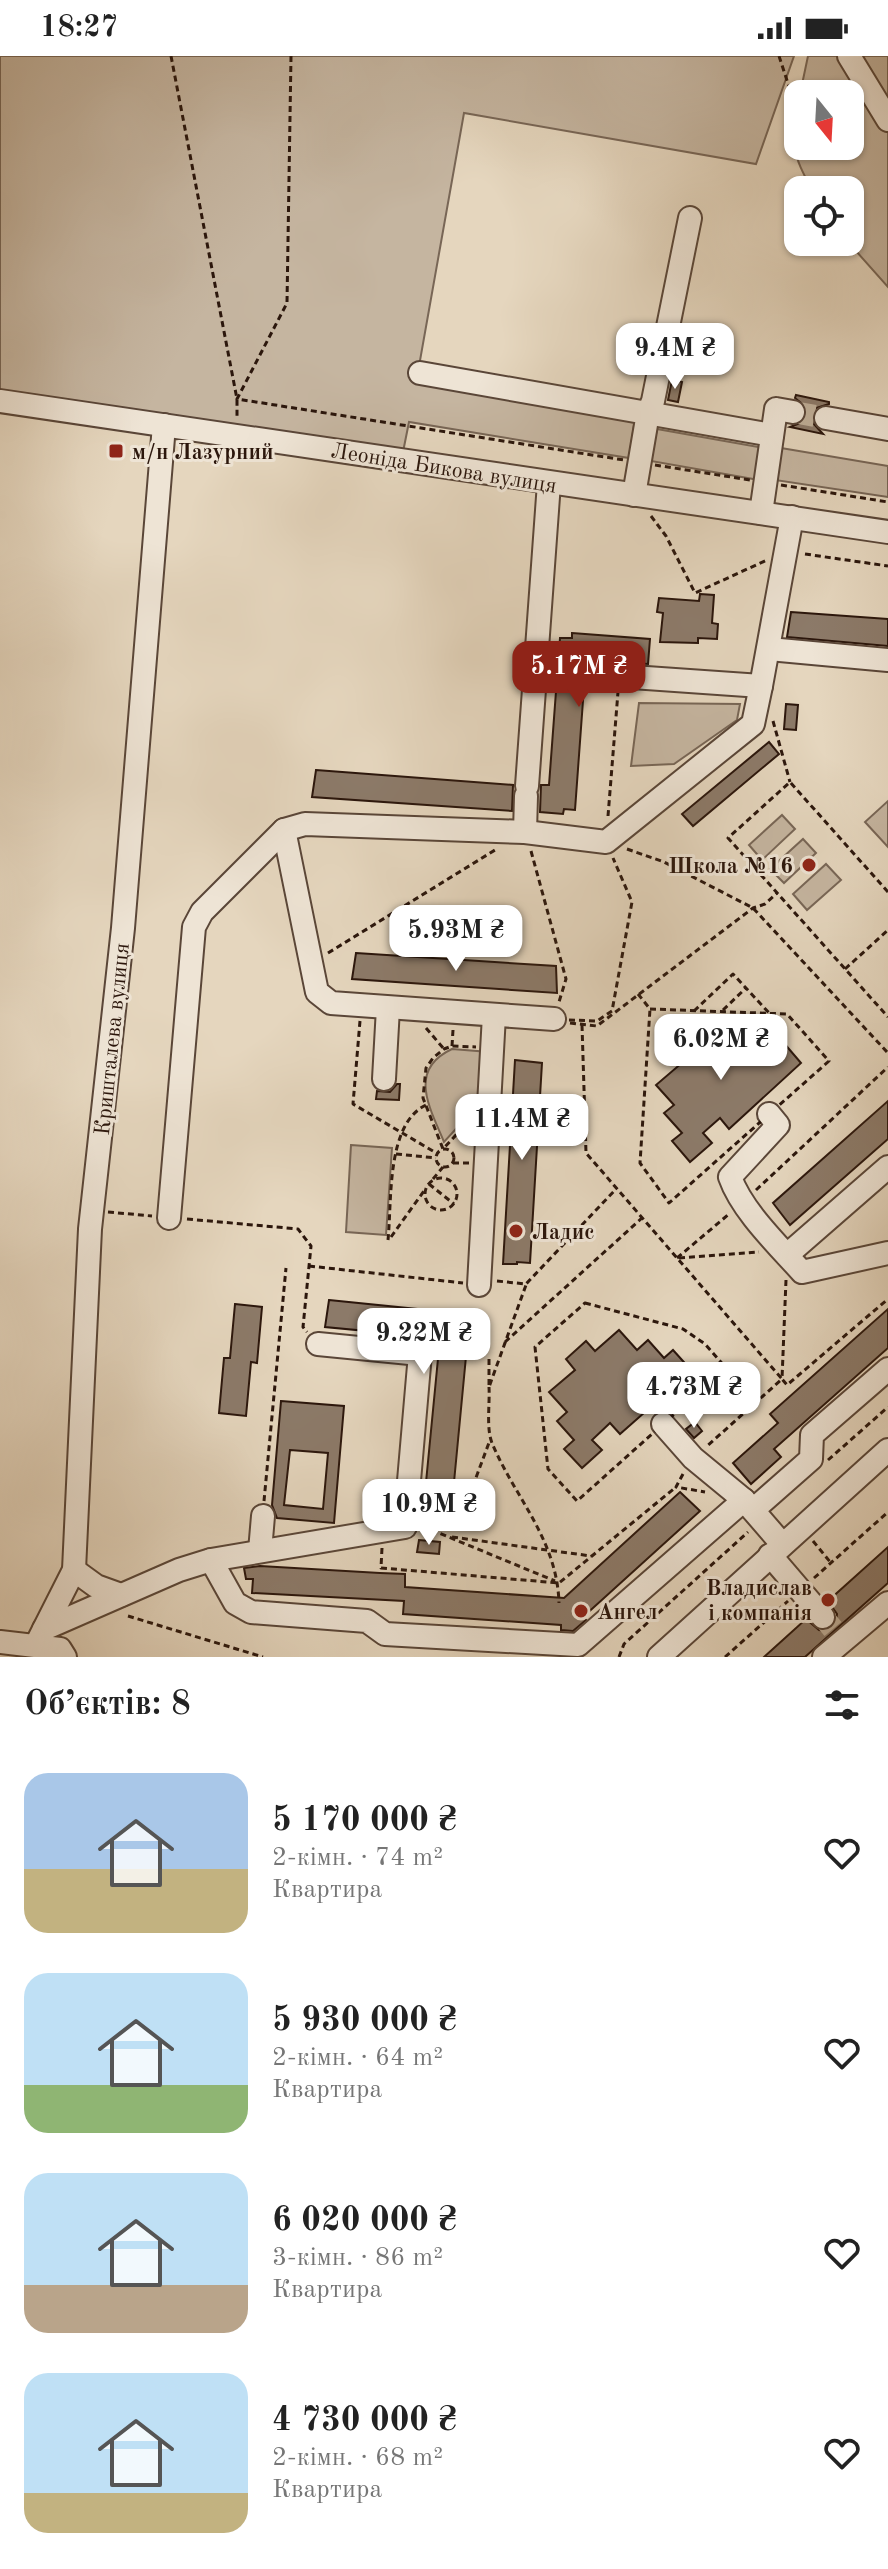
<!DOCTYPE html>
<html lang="uk">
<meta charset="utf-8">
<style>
:root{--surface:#fff;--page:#f2f2f2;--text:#222;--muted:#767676;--accent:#8f2418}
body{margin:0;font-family:"Old Standard TT",serif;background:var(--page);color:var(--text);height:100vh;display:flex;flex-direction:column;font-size:30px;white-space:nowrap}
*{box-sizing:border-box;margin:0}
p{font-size:26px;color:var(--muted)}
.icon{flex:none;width:44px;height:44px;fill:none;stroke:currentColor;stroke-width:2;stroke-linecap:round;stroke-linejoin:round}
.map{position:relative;height:1601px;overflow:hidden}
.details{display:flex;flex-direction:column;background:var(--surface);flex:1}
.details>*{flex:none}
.needle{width:52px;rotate:162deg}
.controls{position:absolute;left:784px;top:24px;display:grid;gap:16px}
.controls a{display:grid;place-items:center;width:80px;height:80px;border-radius:16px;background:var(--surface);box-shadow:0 2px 6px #0004;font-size:40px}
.price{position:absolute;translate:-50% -68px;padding:0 18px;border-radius:16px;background:#fff;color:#222;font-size:26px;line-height:52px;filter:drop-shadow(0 2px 4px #0008)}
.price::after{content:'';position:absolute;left:50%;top:48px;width:24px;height:18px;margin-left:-12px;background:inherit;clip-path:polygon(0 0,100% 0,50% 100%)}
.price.current{background:var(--accent);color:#fff}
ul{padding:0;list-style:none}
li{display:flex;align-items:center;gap:24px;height:200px;padding:0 24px}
li span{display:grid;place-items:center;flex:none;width:224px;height:160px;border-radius:24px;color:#555}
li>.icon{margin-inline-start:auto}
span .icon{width:96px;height:96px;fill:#fffc;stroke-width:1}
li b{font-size:34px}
h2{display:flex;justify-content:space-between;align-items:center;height:96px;padding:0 24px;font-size:34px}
.status{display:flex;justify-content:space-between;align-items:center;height:56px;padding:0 40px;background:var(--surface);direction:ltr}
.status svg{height:22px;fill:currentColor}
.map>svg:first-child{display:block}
.green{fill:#c5b5a0;stroke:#786656;stroke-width:2}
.building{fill:#8c7a69;stroke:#2b160c;stroke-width:2;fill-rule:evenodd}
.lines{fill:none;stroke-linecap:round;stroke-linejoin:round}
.minor-tunnel{stroke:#c0b09a;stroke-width:22;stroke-dasharray:22 11;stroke-linecap:butt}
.minor-casing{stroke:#5a4638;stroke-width:26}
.path{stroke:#2b160c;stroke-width:3;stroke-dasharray:6 4;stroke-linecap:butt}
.minor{stroke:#eee4d5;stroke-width:22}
.poi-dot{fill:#8f2418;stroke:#eee4d5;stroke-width:3}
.labels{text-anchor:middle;stroke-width:6;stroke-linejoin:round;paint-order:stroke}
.poi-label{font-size:22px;font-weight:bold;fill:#2b160c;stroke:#eee4d5;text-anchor:start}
.street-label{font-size:22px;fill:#2b160c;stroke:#eee4d5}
</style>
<div class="status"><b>18:27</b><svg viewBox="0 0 49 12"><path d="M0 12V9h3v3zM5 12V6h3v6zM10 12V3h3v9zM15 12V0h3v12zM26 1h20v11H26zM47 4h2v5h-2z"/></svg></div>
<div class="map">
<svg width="888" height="1601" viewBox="0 0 888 1601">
<rect width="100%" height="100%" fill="#e5d6be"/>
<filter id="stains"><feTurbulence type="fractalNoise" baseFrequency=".0025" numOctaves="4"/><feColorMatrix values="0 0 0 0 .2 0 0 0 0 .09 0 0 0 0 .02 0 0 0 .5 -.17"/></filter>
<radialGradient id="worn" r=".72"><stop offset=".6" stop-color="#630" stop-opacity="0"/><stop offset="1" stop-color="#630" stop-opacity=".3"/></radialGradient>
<!-- green -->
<g class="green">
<polygon points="0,0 794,0 756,108 464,57 416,327 635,363 629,402 409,366 403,396 0,337"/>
<path d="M808,0H888V231L848,186H850V134H812C793,98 790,90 798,50V90H850V38H800Z"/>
<polygon points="657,373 764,392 759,424 651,405"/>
<polygon points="781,392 888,410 888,441 775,424"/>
<polygon points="639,647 740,648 737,664 674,708 631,710"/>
<polygon points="888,745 888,791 865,766"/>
<polygon points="782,759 795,773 762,804 749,789"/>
<polygon points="803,783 816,797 784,827 770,813"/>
<polygon points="826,808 841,824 807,854 793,838"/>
<path d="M452,993L489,996L486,1040L444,1086C430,1052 407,1014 452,993Z"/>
<polygon points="351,1089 392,1092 386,1179 346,1176"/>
</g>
<!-- building -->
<g class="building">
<polygon points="672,324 682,326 678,346 668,344"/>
<polygon points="796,339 829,346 829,348 816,352 812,359 813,367 823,378 790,371 803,366 807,359 806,351 795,342"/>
<polygon points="700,538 714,539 712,567 718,568 717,583 698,582 698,587 660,586 663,557 657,556 659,542 699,545"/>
<polygon points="791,556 888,563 888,590 787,581"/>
<polygon points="572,577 650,583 648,608 590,604 578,610 575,616 576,623 584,631 575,754 564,753 563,758 540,756 541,729 549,729 560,582 572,582"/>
<polygon points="786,648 798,649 796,674 784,673"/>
<polygon points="769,686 779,698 693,770 682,758"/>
<polygon points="316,714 513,729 512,755 312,741"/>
<polygon points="356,897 556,910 557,937 352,923"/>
<polygon points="730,964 747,983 757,974 774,994 783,986 801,1007 729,1073 720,1062 703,1077 712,1087 690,1106 672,1085 682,1077 664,1057 674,1049 656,1029 683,1006 674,996 696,977 704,986"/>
<polygon points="515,1004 542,1007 530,1207 517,1206 517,1208 503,1208"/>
<polygon points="397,1028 400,1028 399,1044 376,1043 377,1035 390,1036"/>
<polygon points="888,1045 888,1083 790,1169 773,1147"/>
<polygon points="329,1244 466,1258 465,1268 469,1269 452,1447 424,1447 440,1282 325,1271"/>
<polygon points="235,1248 262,1251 257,1307 251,1306 246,1360 219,1357 224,1302 230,1302"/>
<polygon points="888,1253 888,1292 774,1393 781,1401 751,1428 733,1407 778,1367 770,1358"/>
<polygon points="619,1274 637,1294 648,1284 664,1302 673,1294 691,1314 671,1331 662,1321 643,1338 653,1349 620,1378 610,1367 592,1384 602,1394 582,1412 564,1393 574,1384 557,1365 567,1356 549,1336 575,1314 566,1303 586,1285 595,1295"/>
<path d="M281,1345L344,1350L334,1467L277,1462L272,1449ZM290,1394L328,1397L323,1453L284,1449Z"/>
<polygon points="695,1366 702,1375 694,1382 686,1373"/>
<polygon points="680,1436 700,1455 583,1561 586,1564 573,1575 561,1574 561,1569 403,1558 404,1545 252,1537 253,1523 246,1523 244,1512 260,1510 380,1517 405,1518 405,1531 564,1542"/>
<polygon points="419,1484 440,1486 439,1498 417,1496"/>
<polygon points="888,1491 888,1527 861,1551 805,1601 764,1601 806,1563 819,1574 826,1575 833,1571 836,1565 837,1558 828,1545"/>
</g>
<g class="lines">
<!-- minor-tunnel -->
<g class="minor-tunnel">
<polyline points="793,356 826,362"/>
<polyline points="823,1561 833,1573"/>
</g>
<defs>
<g id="minor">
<polyline points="849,0 888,64"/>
<polyline points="420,317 772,379"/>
<polyline points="0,345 888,476"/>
<polyline points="826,362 888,373"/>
<polyline points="634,439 648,357 653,345 690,162"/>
<polyline points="761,457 776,353 793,356"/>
<polyline points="769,593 888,604"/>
<polyline points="589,618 761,630 792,461"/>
<polyline points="527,730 549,427"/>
<polyline points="525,776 526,740"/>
<polyline points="554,963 331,947 317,936 284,774 305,768 525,776 606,786 753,668 761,630"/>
<polyline points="384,1023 388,952"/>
<path d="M769,1058L778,1069L730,1121C742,1155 778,1189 802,1216L888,1197"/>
<polyline points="169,1162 194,871 202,856 284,774"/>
<polyline points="787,1199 888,1111"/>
<polyline points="479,1229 494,959"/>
<polyline points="318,1288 420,1298 405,1471 211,1504 235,1547 251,1556 367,1565 385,1578 578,1589 744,1444"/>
<polyline points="663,1368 693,1402 744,1444 782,1488"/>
<polyline points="753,1454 811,1403 812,1379 888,1313"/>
<polyline points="260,1495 263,1460"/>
<polyline points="770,1499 823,1561"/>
<polyline points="74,1514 96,1530 121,1539"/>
<polyline points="44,1573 179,1514 211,1504"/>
<polyline points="0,1586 60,1593 65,1601"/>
<polyline points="36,1589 74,1514 90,1173 123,872 164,369"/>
<polyline points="659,1601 888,1394"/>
<polyline points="824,1601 888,1547"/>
</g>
</defs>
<!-- minor casing -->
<use href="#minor" class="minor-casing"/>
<!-- path -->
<g class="path">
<polyline points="171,0 237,343 237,362"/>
<polyline points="291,0 287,247 237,343 624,404"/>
<polyline points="779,0 798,58"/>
<polyline points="655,409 750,424"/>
<polyline points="781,429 888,446"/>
<polyline points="651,460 666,480 695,537 767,504"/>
<polyline points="805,498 888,510"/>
<polyline points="773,665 790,726"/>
<polyline points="608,760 618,636"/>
<polyline points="627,793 664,806 753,852 888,997"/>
<polyline points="531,795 566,923 559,946"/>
<polyline points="888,836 790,726 728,782 888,961"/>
<polyline points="328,897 495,794"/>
<polyline points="845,913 888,874"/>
<polyline points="638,938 650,953"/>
<polygon points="650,953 787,958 829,1005 669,1147 640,1107"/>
<polyline points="723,954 746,932"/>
<polyline points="694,955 733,918 770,958"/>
<polyline points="569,964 597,965 612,955 632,846 613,802"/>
<polyline points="360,965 353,1048 438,1098"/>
<polyline points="570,967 597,970 753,852 765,848 777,837"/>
<polyline points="582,969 586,1097 782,1323 706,1391"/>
<polyline points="426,972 444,993"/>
<polyline points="452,990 453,974"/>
<polyline points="470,1064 443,1093 423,1042 426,1012 433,1002 444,993 452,990 476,991"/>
<circle cx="445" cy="1102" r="9"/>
<polyline points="396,1098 436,1102"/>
<polyline points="453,1107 469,1107"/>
<circle cx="441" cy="1138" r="16"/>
<polyline points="433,1123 443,1111"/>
<polyline points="429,1128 454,1148"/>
<polyline points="756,1134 888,1011"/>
<polyline points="108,1156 152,1160"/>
<polyline points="187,1163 298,1173 311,1190 303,1271 307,1276"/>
<polyline points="391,1181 424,1135"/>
<path d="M388,1184C392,1145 386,1068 426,1049"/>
<polyline points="677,1202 729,1158"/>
<polyline points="679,1202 759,1196"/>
<polyline points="309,1210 463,1227"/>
<polyline points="786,1224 782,1323 787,1329 888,1243"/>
<polyline points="497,1225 526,1228 616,1133"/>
<polygon points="585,1247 683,1273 705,1288 726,1312 577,1445 548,1413 535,1291"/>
<polyline points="505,1286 642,1162"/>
<polyline points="489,1303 489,1331 526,1229"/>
<path d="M489,1331C490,1347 486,1372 492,1387C515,1442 557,1483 559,1547"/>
<polyline points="828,1404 888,1351"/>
<polyline points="683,1418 676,1431 705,1436"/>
<polyline points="264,1445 286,1212"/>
<polyline points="425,1468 461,1462 490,1384"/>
<polyline points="422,1470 555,1525"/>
<polyline points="452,1481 591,1500"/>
<polyline points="813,1485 831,1507"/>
<polyline points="382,1492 381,1512 559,1527 676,1431"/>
<polyline points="814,1522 888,1456"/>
<polyline points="128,1560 263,1601"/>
<polyline points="619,1601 624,1588 748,1476"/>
<polyline points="725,1601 788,1545"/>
</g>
<!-- minor -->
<use href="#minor" class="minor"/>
</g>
<!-- markers -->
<g class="poi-dot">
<rect x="108" y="387" width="16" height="16" rx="4"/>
<circle cx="809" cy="809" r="8"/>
<circle cx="516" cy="1175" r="8"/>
<circle cx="828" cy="1544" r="8"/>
<circle cx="581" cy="1555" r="8"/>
</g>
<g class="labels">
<!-- poi labels -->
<g class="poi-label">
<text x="132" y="403">м/н Лазурний</text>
<text x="793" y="817" text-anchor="end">Школа №16</text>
<text x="532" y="1183">Ладис</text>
<text x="812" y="1539" text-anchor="end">Владислав<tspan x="812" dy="25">і компанія</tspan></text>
<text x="597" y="1563">Ангел</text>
</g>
<!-- street labels -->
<g class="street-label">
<text transform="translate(444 411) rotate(9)" y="8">Леоніда Бикова вулиця</text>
<text transform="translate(111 983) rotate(-84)" y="8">Кришталева вулиця</text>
</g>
</g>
<rect width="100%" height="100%" filter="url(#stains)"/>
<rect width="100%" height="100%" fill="url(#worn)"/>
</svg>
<div class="controls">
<a><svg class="needle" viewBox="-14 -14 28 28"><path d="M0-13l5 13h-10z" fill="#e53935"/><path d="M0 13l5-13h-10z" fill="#767676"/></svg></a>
<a><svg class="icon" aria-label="locate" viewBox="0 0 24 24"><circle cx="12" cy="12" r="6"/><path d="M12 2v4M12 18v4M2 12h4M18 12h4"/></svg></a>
</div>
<b class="price" style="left:675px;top:335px">9.4M ₴</b>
<b class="price current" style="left:579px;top:653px">5.17M ₴</b>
<b class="price" style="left:456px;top:917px">5.93M ₴</b>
<b class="price" style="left:721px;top:1026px">6.02M ₴</b>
<b class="price" style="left:522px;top:1106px">11.4M ₴</b>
<b class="price" style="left:424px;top:1320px">9.22M ₴</b>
<b class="price" style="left:694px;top:1374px">4.73M ₴</b>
<b class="price" style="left:429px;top:1491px">10.9M ₴</b>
</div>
<section class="details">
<h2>Об’єктів: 8<svg class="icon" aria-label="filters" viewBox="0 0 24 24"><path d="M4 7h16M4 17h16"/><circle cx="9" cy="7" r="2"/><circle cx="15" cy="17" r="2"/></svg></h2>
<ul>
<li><span style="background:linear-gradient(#a9c7e8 60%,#c2b280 0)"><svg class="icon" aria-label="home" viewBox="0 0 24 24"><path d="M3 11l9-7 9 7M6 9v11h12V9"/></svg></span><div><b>5 170 000 ₴</b><p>2-кімн. · 74 m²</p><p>Квартира</p></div><svg class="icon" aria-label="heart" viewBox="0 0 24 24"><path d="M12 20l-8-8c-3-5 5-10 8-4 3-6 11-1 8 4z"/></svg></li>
<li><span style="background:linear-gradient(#bfe0f5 70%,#8fb573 0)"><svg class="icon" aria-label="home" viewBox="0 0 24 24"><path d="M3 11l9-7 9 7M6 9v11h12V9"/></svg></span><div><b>5 930 000 ₴</b><p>2-кімн. · 64 m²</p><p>Квартира</p></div><svg class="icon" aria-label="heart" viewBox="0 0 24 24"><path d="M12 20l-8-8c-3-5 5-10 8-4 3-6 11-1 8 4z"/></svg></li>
<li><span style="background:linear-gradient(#bfe0f5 70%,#b9a48a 0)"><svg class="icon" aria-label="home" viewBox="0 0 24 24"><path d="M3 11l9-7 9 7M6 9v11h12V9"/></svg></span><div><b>6 020 000 ₴</b><p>3-кімн. · 86 m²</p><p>Квартира</p></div><svg class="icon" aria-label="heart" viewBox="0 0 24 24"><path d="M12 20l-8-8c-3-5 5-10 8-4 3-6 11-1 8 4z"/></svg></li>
<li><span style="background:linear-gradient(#bfe0f5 75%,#c2b280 0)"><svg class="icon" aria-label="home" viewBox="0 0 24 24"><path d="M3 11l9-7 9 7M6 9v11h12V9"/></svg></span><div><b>4 730 000 ₴</b><p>2-кімн. · 68 m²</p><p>Квартира</p></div><svg class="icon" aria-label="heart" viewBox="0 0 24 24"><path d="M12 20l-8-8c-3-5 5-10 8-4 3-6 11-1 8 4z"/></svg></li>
</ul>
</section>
